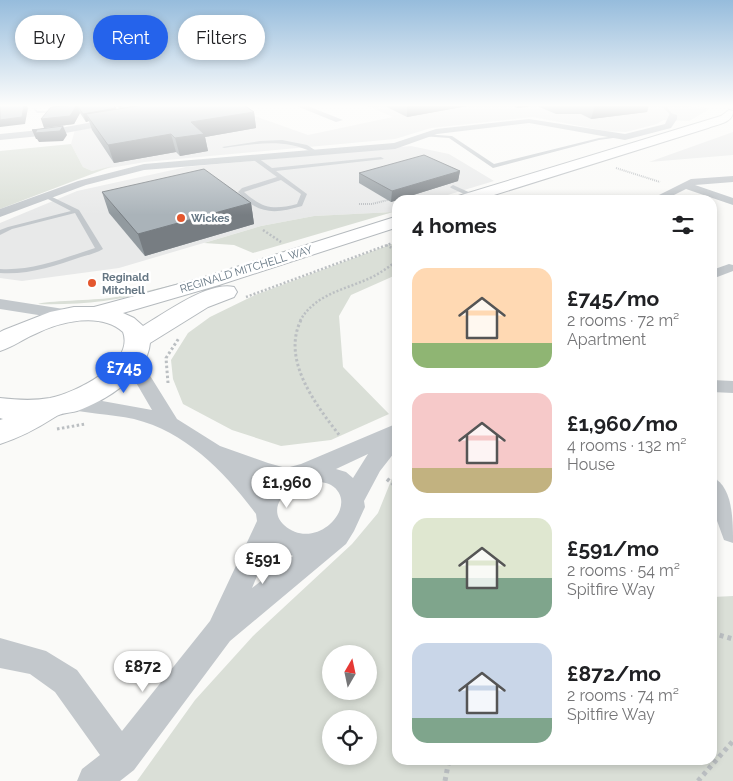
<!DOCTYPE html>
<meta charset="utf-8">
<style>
:root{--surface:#fff;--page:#f2f2f2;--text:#202124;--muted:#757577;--accent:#2563eb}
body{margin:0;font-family:Raleway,sans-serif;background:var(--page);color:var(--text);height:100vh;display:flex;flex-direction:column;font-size:19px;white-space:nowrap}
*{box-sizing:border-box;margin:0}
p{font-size:16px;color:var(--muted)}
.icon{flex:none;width:28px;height:28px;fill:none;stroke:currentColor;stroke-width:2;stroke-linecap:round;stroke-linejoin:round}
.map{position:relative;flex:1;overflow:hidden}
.sheet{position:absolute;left:392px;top:195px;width:325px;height:570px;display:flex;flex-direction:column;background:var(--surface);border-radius:15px;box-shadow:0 2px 8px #0003}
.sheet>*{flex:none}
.guide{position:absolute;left:15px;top:15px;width:302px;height:45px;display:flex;gap:10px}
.needle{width:32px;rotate:9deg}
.tools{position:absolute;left:322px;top:645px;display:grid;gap:10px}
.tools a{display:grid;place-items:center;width:55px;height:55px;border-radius:50%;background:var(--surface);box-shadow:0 2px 8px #0003;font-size:25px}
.price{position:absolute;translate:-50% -42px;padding:0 11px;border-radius:18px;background:#fff;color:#222;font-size:16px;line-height:32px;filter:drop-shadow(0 1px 2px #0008)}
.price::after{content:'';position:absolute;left:50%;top:30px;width:15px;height:11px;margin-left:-8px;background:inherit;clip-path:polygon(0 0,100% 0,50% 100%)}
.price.on{background:var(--accent);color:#fff}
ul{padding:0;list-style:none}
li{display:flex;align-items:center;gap:15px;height:125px;padding:0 20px}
li span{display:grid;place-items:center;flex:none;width:140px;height:100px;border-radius:15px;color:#555}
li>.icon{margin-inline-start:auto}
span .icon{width:60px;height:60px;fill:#fffc;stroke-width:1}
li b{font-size:21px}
h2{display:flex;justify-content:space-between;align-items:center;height:60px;padding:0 20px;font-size:21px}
.chip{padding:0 18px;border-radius:22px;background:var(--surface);box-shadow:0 2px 8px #0003;font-size:18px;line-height:45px}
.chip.on{background:var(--accent);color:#fff}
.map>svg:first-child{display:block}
.built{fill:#e8e9e9}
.green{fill:#dadfd7;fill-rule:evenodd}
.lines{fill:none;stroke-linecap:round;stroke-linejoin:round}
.primary-casing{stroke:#b5babe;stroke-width:2}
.path-far5{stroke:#bbbfc2;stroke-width:1;stroke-dasharray:1 1;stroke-linecap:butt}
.path-far4{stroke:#bbbfc2;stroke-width:2;stroke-dasharray:1 1;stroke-linecap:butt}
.path-far3{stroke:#bbbfc2;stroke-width:2.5;stroke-dasharray:2 2;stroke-linecap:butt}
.path-far2{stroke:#bbbfc2;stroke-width:3;stroke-dasharray:2.5 2.5;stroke-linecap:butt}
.path-far1{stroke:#bbbfc2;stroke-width:4;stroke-dasharray:3 3;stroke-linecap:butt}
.path{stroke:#bbbfc2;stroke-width:5;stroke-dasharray:4 4;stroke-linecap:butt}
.service{fill:#c3c8cc;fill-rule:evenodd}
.minor{fill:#c3c8cc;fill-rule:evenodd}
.tertiary{fill:#c3c8cc;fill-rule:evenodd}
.primary{fill:#fff;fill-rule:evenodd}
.wall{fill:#929a9f}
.shaded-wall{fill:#777d82}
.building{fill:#aab3b9;stroke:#777d82}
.poi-dot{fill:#e4572e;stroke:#fff;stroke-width:2}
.labels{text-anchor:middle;stroke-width:5;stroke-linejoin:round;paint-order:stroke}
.far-poi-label{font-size:11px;font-weight:bold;fill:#657683;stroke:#fff;text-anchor:start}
.far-street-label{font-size:11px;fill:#657683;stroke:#fff}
</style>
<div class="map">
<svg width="733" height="781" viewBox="0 0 733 781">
<rect width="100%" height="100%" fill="#fafaf8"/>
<!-- built -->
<g class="built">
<polygon points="365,105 686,105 708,110 689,121 663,120 657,124 626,132 606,131 533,117 431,128 395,139 145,162 92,171 83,167 71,144 75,130 227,106 308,135 393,117"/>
<polygon points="733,132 733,155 649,162"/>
<polygon points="411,146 449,154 494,181 431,200 398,200 397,210 393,212 314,216 261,226 119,268 22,281 0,278 0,223 77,191 186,167"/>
</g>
<!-- green -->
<g class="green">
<polygon points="71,144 83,167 92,171 113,166 0,209 0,151"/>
<polygon points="393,212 253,253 234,245 204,243 261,226 314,216"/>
<polygon points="397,242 396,275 351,295 339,316 343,367 389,414 331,440 281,446 232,430 183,404 173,379 171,360 188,333 210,317 255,295"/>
<path d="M287,250L288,252C207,279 125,307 38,304C43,301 97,300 110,298C170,289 228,269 287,250Z"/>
<path d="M397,466L398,760H712L713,597L733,596V781H137L195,700L253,636L352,544L378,513ZM331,654H369V691H331ZM331,719H369V756H331Z"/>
</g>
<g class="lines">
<defs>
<g id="primary">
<path d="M729,110L733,111C733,123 718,124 708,128L478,200H453L455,197L721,116Z"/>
<path d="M398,216V227L219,285L123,313L134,318L143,326C165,313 208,281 234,287L237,292L234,297L208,307L150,343C147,376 105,401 77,411C70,413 60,413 55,417C38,428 19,438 0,444V420L3,419L0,418V398C17,400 33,401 50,398C75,393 135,364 123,332C100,311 59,322 35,334C23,339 13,347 0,351V332L4,330L50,312L74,307H94L205,277Z"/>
</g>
</defs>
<!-- primary casing -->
<use href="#primary" class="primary-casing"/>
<!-- path-far5 -->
<polyline class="path-far5" points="693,105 708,109"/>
<!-- path-far4 -->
<g class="path-far4">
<polyline points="616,168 660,182"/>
<polyline points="359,204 372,204 388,200"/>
</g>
<!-- path-far3 -->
<g class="path-far3">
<polyline points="263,230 281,242"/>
<polyline points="386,245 398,251"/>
<polyline points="246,297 398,241"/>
<path d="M300,321C314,295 343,290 368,279C379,274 389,267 398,260"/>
</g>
<!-- path-far2 -->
<g class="path-far2">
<path d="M301,320C281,360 316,405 340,436"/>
<polyline points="168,383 166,358 179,338"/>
<polyline points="57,429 85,424"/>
</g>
<!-- path-far1 -->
<polyline class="path-far1" points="387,479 398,488"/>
<!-- path -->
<g class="path">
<polyline points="712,633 733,639"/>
<polyline points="445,781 449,760"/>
<polyline points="698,781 733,741"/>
</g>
<!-- service -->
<g class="service">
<polygon points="660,105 665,105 674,116 672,116"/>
<polygon points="33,108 38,111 63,112 37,113"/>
<polygon points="423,134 452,136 494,164 599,138 618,136 620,137 599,140 493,168 449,138 421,136"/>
<path d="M282,140L307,145L318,152L314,153C283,138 257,144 224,148L222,147L260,141Z"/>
<path d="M251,156H255L272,168L381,157L384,159L276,171L307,194L302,206C275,214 258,215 238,192L242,188L277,177L251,158ZM281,180L301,194L297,204C274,210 263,209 244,192Z"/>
<polygon points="453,185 484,199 485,200 477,200 451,188 450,187"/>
<path d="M46,194L79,210L103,249C97,253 88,255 81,257C55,266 28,275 0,273V269C33,271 64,258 95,248L75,213L12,229L0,235V230L8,227L71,211L44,197L43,196Z"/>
</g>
<!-- minor -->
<g class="minor">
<polygon points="294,105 305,105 343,120 336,122"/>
<polygon points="670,113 677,115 677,119 671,128 625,140 529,123 437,134 395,149 144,170 86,185 0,217 0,209 78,181 144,164 394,143 436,129 529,119 625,134 665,124"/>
<polygon points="733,176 733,182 695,185 733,198 733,205 686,189 664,200 649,200 691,179"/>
<polygon points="729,264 733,265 733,271 712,279 712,270"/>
<polygon points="0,299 70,310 78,315 70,320 0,309"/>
<path d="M136,345L142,346L149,374L177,419L220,446L268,463L286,468L301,464L398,423V448L380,471L364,501L365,507L354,531L346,544L230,641L134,770L120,781H77L82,769L100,755L55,692L30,674L0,668V638L46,651L77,670L122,731L210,621L257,521L256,514C225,472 186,432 134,419C110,414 85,414 62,407L59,402L62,397L69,395L152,410L131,374L127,350L130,346ZM368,454L353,478L346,472L336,469ZM252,476L268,481L263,488ZM312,480C318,482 326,482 331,485C362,504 316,554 284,525C264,506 292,482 312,480ZM271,543L293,556L252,588Z"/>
<polygon points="712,380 733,381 733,393 712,392"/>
<path d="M712,477C733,486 733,520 733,543L724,540L712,507Z"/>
</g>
<!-- tertiary -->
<polygon class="tertiary" points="121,117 126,120 125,122 60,134 0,140 0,134 60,128"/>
<!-- primary -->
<use href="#primary" class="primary"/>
</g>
<!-- wall -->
<g class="wall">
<polygon points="72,105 116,108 116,109 120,109 115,105 244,105 254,112 256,128 205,137 208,151 180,156 176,152 114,163 92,130 89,121 86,122 80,113 74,124 44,128"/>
<polygon points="383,105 473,105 407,117"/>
<polygon points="512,105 649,105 647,112 591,119 581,114 556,114 537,106 517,108"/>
<polygon points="460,171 458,181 391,202 359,183 359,173"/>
<polygon points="102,192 251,203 254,224 145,256 109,213"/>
</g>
<!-- shaded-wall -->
<g class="shaded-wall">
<polygon points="24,105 27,105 28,108 25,124 0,127 0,120"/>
<polygon points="77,105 80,113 74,124 44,128 41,119"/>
<polygon points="407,105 473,105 407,117"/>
<polygon points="518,105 537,105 517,108"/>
<polygon points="595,105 649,105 647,112 591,119"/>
<polygon points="116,108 118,116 86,114 89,121 86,122 83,114"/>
<polygon points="254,112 256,128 205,137 208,151 180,156 175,138 191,122"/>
<polygon points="63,126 67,135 63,141 39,142 37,139 36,139 32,130"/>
<polygon points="171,134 176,152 114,163 108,145"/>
<polygon points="460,171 458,181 391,202 392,191"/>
<polygon points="251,203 254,224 145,256 138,234"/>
</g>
<!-- building -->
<g class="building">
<polygon points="0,105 24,105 22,117 0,120"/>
<polygon points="77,105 113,105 116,108 83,114"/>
<polygon points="77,105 70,116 41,119 51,107"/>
<polygon points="119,105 144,105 123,108"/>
<polygon points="144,105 244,105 254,112 191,122 204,134 175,138 171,134 108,145 86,114"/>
<polygon points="63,126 60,131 35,133 37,130 32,130"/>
<polygon points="424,155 460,171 392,191 359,173"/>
<polygon points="204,169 251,203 138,234 102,192"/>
</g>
<!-- sky -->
<linearGradient id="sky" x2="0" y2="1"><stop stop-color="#96bcdc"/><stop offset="0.49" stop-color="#fdfdfc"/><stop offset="1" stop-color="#fdfdfc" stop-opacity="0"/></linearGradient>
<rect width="733" height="215" fill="url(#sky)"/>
<!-- markers -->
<g class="poi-dot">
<circle cx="181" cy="218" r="5"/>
<circle cx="92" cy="283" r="5"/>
</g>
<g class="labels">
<!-- far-poi labels -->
<g class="far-poi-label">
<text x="191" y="222">Wickes</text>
<text x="102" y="281">Reginald<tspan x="102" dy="13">Mitchell</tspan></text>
</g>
<!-- far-street labels -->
<g class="far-street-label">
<text transform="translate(246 269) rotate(-17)" y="4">REGINALD MITCHELL WAY</text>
</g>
</g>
</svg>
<div class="tools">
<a><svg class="needle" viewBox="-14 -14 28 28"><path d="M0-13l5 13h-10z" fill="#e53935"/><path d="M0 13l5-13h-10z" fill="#757577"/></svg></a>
<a><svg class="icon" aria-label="locate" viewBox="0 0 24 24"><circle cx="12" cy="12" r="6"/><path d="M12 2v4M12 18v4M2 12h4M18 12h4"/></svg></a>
</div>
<b class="price on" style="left:124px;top:394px">£745</b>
<b class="price" style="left:287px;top:509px">£1,960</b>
<b class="price" style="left:263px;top:585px">£591</b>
<b class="price" style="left:143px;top:693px">£872</b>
<div class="guide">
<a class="chip">Buy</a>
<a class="chip on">Rent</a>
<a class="chip">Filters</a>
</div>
<section class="sheet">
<h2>4 homes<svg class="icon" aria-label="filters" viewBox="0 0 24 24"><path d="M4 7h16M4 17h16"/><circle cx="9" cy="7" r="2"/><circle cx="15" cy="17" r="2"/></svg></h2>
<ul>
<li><span style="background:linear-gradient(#ffd9b3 75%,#8fb573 0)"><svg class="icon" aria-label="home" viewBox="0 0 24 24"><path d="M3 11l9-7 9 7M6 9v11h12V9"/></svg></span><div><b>£745/mo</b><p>2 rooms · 72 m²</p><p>Apartment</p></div></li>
<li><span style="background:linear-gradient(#f6c9c9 75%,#c2b280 0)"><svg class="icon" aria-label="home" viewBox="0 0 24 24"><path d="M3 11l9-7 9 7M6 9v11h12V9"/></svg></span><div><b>£1,960/mo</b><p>4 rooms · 132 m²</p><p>House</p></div></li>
<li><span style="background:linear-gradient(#dfe7d0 60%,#7fa58c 0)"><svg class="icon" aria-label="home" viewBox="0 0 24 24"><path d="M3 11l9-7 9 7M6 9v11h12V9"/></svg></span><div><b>£591/mo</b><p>2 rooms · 54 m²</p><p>Spitfire Way</p></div></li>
<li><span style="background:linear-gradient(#c9d6e8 75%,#7fa58c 0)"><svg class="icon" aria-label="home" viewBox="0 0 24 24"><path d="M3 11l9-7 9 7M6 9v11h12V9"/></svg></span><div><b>£872/mo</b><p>2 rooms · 74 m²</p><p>Spitfire Way</p></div></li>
</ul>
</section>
</div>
